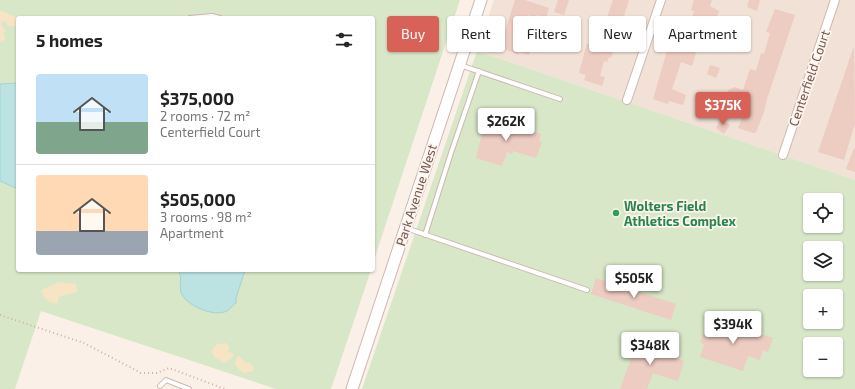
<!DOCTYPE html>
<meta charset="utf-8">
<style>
:root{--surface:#fff;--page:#f6f6f6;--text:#222;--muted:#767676;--line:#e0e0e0;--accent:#d86258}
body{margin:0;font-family:"Exo 2",sans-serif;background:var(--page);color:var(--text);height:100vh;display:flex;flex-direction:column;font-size:15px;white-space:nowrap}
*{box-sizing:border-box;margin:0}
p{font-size:13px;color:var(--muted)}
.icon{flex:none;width:22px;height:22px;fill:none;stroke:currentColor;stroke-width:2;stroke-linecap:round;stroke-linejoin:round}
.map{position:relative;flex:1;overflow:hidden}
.drawer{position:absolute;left:16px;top:16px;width:359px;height:256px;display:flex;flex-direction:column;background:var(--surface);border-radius:4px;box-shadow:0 1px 3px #0004}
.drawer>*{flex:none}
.hud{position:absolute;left:387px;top:16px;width:380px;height:36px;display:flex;gap:8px}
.controls{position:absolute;left:803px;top:193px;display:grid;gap:8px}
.controls a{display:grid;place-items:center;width:40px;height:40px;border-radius:4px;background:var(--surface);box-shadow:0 1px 3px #0004;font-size:20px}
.price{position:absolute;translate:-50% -34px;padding:0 9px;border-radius:4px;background:#fff;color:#222;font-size:13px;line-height:26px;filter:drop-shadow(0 1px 2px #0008)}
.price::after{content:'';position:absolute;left:50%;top:24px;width:12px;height:9px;margin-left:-6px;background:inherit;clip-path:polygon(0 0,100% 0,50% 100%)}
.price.active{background:var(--accent);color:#fff}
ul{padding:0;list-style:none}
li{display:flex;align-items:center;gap:12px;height:100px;padding:0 20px}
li+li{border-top:1px solid var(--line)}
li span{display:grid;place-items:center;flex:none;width:112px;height:80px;border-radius:4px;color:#555}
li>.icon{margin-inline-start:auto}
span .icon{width:48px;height:48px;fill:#fffc;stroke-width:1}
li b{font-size:17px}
h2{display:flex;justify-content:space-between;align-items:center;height:48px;padding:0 20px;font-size:17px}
.chip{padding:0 14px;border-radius:4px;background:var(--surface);box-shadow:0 1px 3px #0004;font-size:14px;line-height:36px}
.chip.active{background:var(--accent);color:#fff}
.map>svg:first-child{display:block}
.residential{fill:#f1e1d6}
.green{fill:#d8e7c7;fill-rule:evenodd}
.sand{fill:#f6e4c5}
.water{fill:#bde2e2;stroke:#a4d2d3}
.building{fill:#edccc1}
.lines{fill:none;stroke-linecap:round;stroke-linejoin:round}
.service-casing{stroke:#cdb9b1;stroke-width:6}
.minor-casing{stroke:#cdb9b1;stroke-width:10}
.tertiary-casing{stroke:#cdb9b1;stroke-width:13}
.path{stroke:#d2b0a4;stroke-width:2;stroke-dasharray:1 3;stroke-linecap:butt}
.service{stroke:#fff;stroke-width:4}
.minor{stroke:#fff;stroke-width:8}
.tertiary{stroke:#fff;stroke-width:11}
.leisure-dot{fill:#2e9e5b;stroke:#fdf4ed;stroke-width:1.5}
.labels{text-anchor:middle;stroke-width:3.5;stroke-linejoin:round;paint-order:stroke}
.street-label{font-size:13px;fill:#71554e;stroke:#fdf4ed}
.leisure-label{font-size:13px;font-weight:bold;fill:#27864d;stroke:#fdf4ed;text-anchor:start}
</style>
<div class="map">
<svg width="855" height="389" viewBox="0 0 855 389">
<rect width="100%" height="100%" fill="#faf0e7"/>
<!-- residential -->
<polygon class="residential" points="494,0 855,0 855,180 477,51"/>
<!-- green -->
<g class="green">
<polygon points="0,0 460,0 373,263 373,18 18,18 18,270 371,270 331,389 276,389 41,311 15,389 0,389"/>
<path d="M477,51L855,180V389H362ZM810,200H836V226H810ZM810,248H836V274H810ZM810,296H836V322H810ZM810,344H836V370H810Z"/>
</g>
<!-- sand -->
<g class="sand">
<polygon points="0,10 18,18 18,27 8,26 5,21 1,22 1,24 6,31 3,34 6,39 0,42"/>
<path d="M415,22H419L423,25L419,31L418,38L421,39L424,32L430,36L425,48L416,46L411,47L404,44C404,41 412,25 415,22Z"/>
<path d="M59,282L76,284L77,292L59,297L57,304C50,303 42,298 41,290Z"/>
<polygon points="226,343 230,347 227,352 233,353 233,357 224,363 218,359 215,358 211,351 217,344"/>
<polygon points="240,356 245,363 249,363 254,367 253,371 244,373 239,370 235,364 237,357"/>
</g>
<!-- water -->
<g class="water">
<polygon points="18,83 18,189 0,181 0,84"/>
<path d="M178,270H245L236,298V303C232,305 230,311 224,312C211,316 185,305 181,292C179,284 183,277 178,270Z"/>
</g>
<!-- building -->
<g class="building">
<polygon points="515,0 525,0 549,8 546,18 537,15 536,18 528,15 521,37 533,41 529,55 519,52 518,54 495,46 499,32 504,34"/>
<polygon points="558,0 569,0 564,15 554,12"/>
<polygon points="613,0 629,0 611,58 609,57 607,62 604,61 600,76 605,77 602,86 584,80 586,75 579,73 587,43 591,45 599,21 605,23"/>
<polygon points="694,0 712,0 710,6 719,11 717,17 735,23 731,35 748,40 744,52 700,39 692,66 681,62 672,89 686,95 683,105 669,101 668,104 653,99 667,51 670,52 678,23 689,27 694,11 691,10"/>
<polygon points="749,0 760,0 757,11 747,7"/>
<polygon points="775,9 795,15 767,99 764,112 756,132 753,133 738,128 747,106 742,104 746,93 730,101 727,94 728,90 735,87 743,90 750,69 756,71 761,53 764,54 770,33 766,32"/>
<polygon points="566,16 577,19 573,29 563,26"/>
<polygon points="854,46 855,123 844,160 818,152"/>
<polygon points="710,65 720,68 716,78 707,74"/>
<polygon points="489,117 541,134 539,141 542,142 536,158 513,151 512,154 507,152 502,166 476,158 484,125 487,126"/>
<polygon points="721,119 730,125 724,134 716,128"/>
<polygon points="854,148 855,149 855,172 846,169"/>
<polygon points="596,278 676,304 671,320 591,294"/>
<polygon points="713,318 773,338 768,352 763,350 760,360 748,356 743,371 700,357 704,344 700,343 704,331 709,332"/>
<polygon points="644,333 657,337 653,350 684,361 678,381 653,373 647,389 620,389 634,351 638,352"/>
</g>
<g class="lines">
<defs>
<g id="service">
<polyline points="190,18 212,16 220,18"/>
<polyline points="460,65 560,99"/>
<polyline points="406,228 587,290"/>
<polyline points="425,235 451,153 479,71"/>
<polyline points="160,386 166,380 189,389"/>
</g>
<g id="minor">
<polyline points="627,100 661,0"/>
<polyline points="783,155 835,0"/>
</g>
<polyline id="tertiary" points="352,389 481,0"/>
</defs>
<!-- service casing -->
<use href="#service" class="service-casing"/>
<!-- minor casing -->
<use href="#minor" class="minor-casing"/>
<!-- tertiary casing -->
<use href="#tertiary" class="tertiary-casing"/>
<!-- path -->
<polyline class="path" points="0,315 84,343 141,373 157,373 169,368 225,389"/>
<!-- service -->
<use href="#service" class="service"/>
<!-- minor -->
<use href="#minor" class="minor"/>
<!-- tertiary -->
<use href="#tertiary" class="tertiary"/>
</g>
<!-- markers -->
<circle class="leisure-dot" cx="616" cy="213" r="4"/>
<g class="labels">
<!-- street labels -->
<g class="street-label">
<text transform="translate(809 78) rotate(-71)" y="5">Centerfield Court</text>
<text transform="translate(416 195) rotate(-72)" y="5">Park Avenue West</text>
</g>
<!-- leisure labels -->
<g class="leisure-label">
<text x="624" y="211">Wolters Field<tspan x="624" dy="15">Athletics Complex</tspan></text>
</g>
</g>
</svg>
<div class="controls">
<a><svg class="icon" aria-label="locate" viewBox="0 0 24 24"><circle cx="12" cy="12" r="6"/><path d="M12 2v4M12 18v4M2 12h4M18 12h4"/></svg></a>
<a><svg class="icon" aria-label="layers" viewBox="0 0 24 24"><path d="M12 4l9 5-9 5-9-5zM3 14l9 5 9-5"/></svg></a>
<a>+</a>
<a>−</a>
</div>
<b class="price active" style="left:723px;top:126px">$375K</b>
<b class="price" style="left:506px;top:142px">$262K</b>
<b class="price" style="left:634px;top:299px">$505K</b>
<b class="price" style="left:733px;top:345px">$394K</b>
<b class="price" style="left:650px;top:366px">$348K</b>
<div class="hud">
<a class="chip active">Buy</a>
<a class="chip">Rent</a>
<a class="chip">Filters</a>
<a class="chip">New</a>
<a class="chip">Apartment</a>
</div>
<section class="drawer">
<h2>5 homes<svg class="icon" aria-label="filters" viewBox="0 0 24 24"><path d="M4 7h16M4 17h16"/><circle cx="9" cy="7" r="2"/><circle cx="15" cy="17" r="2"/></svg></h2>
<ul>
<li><span style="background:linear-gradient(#bfe0f5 60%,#7fa58c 0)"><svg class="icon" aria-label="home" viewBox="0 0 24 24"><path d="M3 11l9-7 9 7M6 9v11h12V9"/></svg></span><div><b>$375,000</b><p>2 rooms · 72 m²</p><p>Centerfield Court</p></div></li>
<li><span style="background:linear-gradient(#ffd9b3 70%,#9aa5b1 0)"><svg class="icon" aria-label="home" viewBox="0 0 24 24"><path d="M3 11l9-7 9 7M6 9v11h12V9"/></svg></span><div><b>$505,000</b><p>3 rooms · 98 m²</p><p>Apartment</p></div></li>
</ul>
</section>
</div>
